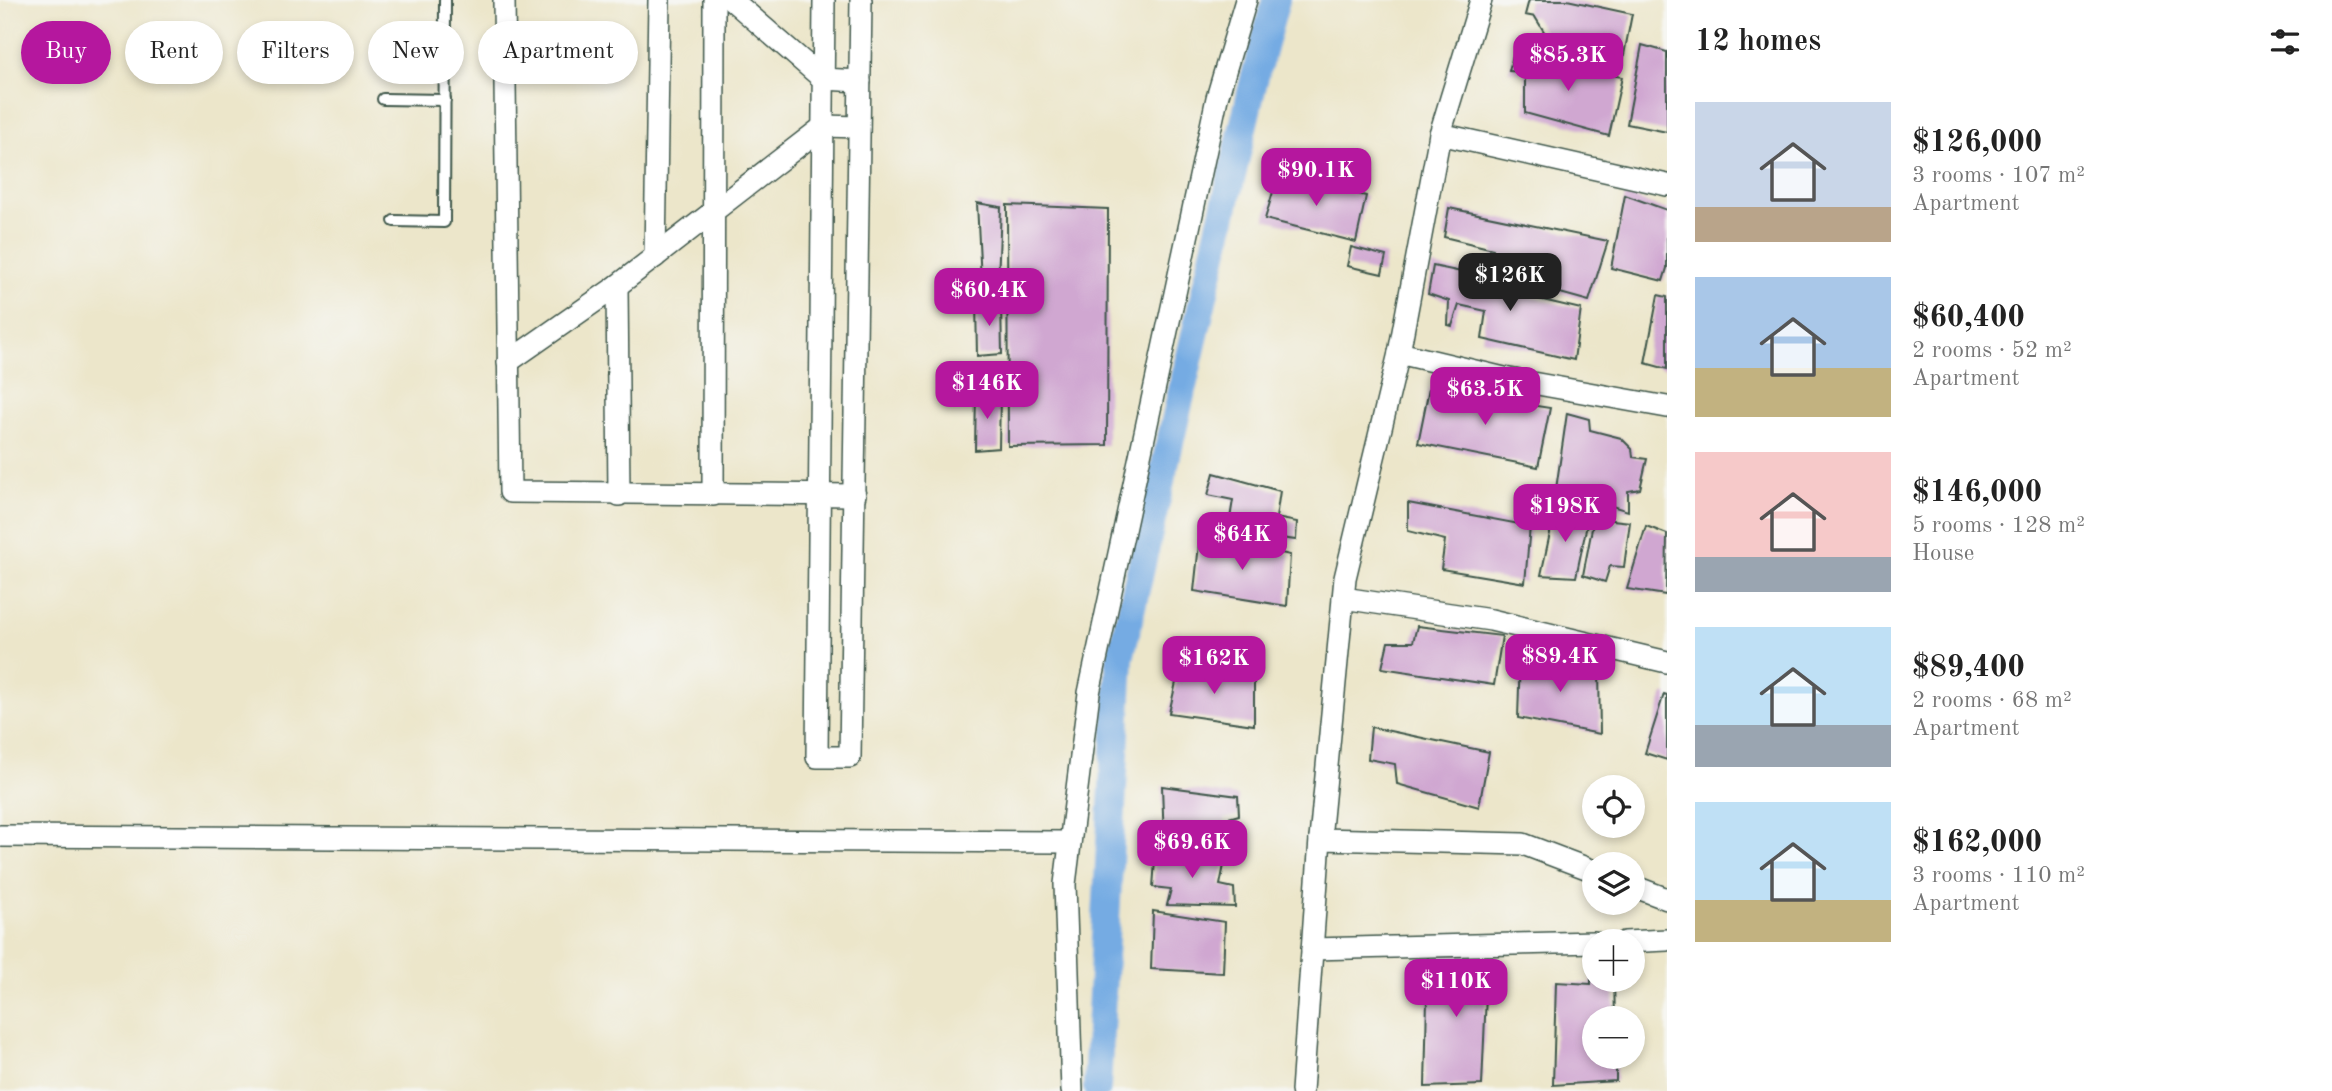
<!DOCTYPE html>
<meta charset="utf-8">
<style>
:root{--surface:#fff;--page:#f2f2f2;--text:#222;--muted:#767676;--accent:#b5179e}
body{margin:0;font-family:"Old Standard TT",serif;background:var(--page);color:var(--text);height:100vh;display:flex;flex-direction:column;font-size:26px;white-space:nowrap}
*{box-sizing:border-box;margin:0}
p{font-size:23px;color:var(--muted)}
.icon{flex:none;width:38px;height:38px;fill:none;stroke:currentColor;stroke-width:2;stroke-linecap:round;stroke-linejoin:round}
.map{position:relative;flex:1;overflow:hidden}
.panel{display:flex;flex-direction:column;background:var(--surface);width:665px}
.panel>*{flex:none}
.banner{position:absolute;left:21px;top:21px;width:665px;height:63px;display:flex;gap:14px}
.controls{position:absolute;left:1582px;top:775px;display:grid;gap:14px}
.controls a{display:grid;place-items:center;width:63px;height:63px;border-radius:50%;background:var(--surface);box-shadow:0 4px 10px #0003;font-size:35px}
.price{position:absolute;translate:-50% -60px;padding:0 16px;border-radius:14px;background:var(--accent);color:#fff;font-size:23px;line-height:46px;filter:drop-shadow(0 2px 4px #0008)}
.price::after{content:'';position:absolute;left:50%;top:42px;width:21px;height:16px;margin-left:-10px;background:inherit;clip-path:polygon(0 0,100% 0,50% 100%)}
.price.active{background:#222;color:#fff}
ul{padding:0;list-style:none}
li{display:flex;align-items:center;gap:21px;height:175px;padding:0 28px}
li span{display:grid;place-items:center;flex:none;width:196px;height:140px;border-radius:0px;color:#555}
li>.icon{margin-inline-start:auto}
span .icon{width:84px;height:84px;fill:#fffc;stroke-width:1}
li b{font-size:30px}
h2{display:flex;justify-content:space-between;align-items:center;height:84px;padding:0 28px;font-size:30px}
.tag{padding:0 24px;border-radius:32px;background:var(--surface);box-shadow:0 4px 10px #0003;font-size:24px;line-height:63px}
.tag.active{background:var(--accent);color:#fff}
main{display:flex;flex:1;min-height:0}
.map>svg:first-child{display:block}
.lines{fill:none;stroke-linecap:round;stroke-linejoin:round}
.canal{stroke:#75abe3;stroke-width:28}
.building{fill:#d0a7d1}
.lane-casing{stroke:#3e564a;stroke-width:14}
.street-casing{stroke:#3e564a;stroke-width:24}
.lane{stroke:#fff;stroke-width:10}
.street{stroke:#fff;stroke-width:21}
</style>
<main>
<div class="map">
<svg width="1667" height="1091" viewBox="0 0 1667 1091">
<rect width="100%" height="100%" fill="#f6f6f2"/>
<filter id="ink" filterUnits="userSpaceOnUse"><feTurbulence type="fractalNoise" baseFrequency=".0143" numOctaves="2"/><feDisplacementMap in="SourceGraphic" scale="14" xChannelSelector="R" yChannelSelector="G"/><feConvolveMatrix kernelMatrix="1 2 1 2 8 2 1 2 1" color-interpolation-filters="sRGB"/></filter>
<filter id="wash" filterUnits="userSpaceOnUse"><feTurbulence type="fractalNoise" baseFrequency=".00686" numOctaves="4" result="noise"/><feDisplacementMap in="SourceGraphic" scale="28" xChannelSelector="R" yChannelSelector="G"/><feGaussianBlur stdDeviation="1.57" result="paint"/><feColorMatrix in="noise" values="0 0 0 0 0 0 0 0 0 0 0 0 0 0 0 0 0 1.4 0 .05"/><feComposite in="paint" operator="in"/></filter>
<g filter="url(#wash)">
<rect width="100%" height="100%" fill="#ece6ca"/>
<g class="lines">
<!-- canal -->
<polyline class="canal" points="1097,1087 1120,658 1254,80 1276,0"/>
</g>
<g id="blocks">
<!-- building -->
<g class="building">
<polygon points="1529,0 1567,0 1632,14 1622,65 1593,59 1597,47 1548,38 1535,17 1525,15"/>
<polygon points="1642,45 1667,52 1667,132 1627,124"/>
<polygon points="1514,51 1548,56 1547,63 1622,77 1609,136 1525,113 1525,72 1509,71"/>
<polygon points="1278,175 1366,196 1356,242 1265,219"/>
<polygon points="1625,195 1667,210 1667,268 1663,281 1611,268"/>
<polygon points="977,203 1001,207 998,280 981,281"/>
<polygon points="1007,205 1108,209 1107,445 1008,446"/>
<polygon points="1449,208 1608,241 1589,301 1492,274 1493,249 1444,237"/>
<polygon points="1351,247 1386,256 1382,274 1347,266"/>
<polygon points="1433,266 1509,282 1509,292 1581,309 1574,360 1482,339 1486,311 1459,305 1452,326 1448,325 1449,301 1428,294"/>
<polygon points="1658,295 1667,297 1667,369 1645,363"/>
<polygon points="976,300 1001,303 1002,354 977,356"/>
<polygon points="1429,389 1550,408 1538,467 1418,443"/>
<polygon points="976,392 1000,395 999,448 975,450"/>
<polygon points="1567,413 1589,419 1590,430 1621,438 1632,449 1633,457 1647,459 1640,489 1628,491 1628,511 1556,489"/>
<polygon points="1214,473 1280,491 1276,518 1297,522 1296,540 1228,531 1233,500 1208,495"/>
<polygon points="1408,503 1530,526 1525,583 1441,569 1445,540 1408,531"/>
<polygon points="1555,510 1589,515 1576,577 1541,575"/>
<polygon points="1594,518 1630,522 1624,567 1610,566 1605,582 1583,575"/>
<polygon points="1646,526 1667,534 1666,595 1627,589"/>
<polygon points="1200,535 1290,555 1287,606 1194,591"/>
<polygon points="1417,626 1502,636 1494,685 1382,668 1388,642 1413,642"/>
<polygon points="1520,656 1599,668 1600,734 1518,718"/>
<polygon points="1180,665 1254,677 1254,725 1169,713"/>
<polygon points="1664,694 1667,695 1667,760 1645,753"/>
<polygon points="1371,727 1489,752 1479,807 1397,784 1395,764 1368,759"/>
<polygon points="1162,786 1238,796 1239,815 1225,819 1226,847 1164,841"/>
<polygon points="1156,848 1225,860 1220,885 1234,888 1235,907 1167,905 1171,889 1153,887"/>
<polygon points="1153,911 1225,922 1223,973 1151,969"/>
<polygon points="1591,949 1594,950 1594,980 1614,980 1615,1018 1594,1018 1594,1057 1616,1057 1616,1081 1553,1085 1556,982 1591,984"/>
<polygon points="1488,950 1482,1085 1425,1087 1428,955"/>
</g>
</g>
</g>
<g filter="url(#ink)">
<use href="#blocks" fill-opacity="0" stroke="#3e564a" stroke-width="2"/>
<g class="lines">
<defs>
<g id="lane">
<polyline points="383,99 445,100"/>
<polyline points="394,221 444,222 445,0"/>
</g>
<g id="street">
<polyline points="504,0 510,492 855,495"/>
<polyline points="732,0 823,79 860,81"/>
<polyline points="824,0 817,757 850,757 861,0"/>
<polyline points="1440,134 1667,185"/>
<polyline points="655,257 659,0"/>
<polyline points="617,286 619,495"/>
<polyline points="1399,353 1504,378 1667,407"/>
<polyline points="508,362 617,286 824,126 859,127"/>
<polyline points="713,495 714,0"/>
<polyline points="1343,598 1491,620 1667,662"/>
<polyline points="0,836 1070,842"/>
<polyline points="1320,839 1523,844 1594,871"/>
<polyline points="1633,886 1667,899"/>
<polyline points="1625,942 1667,940"/>
<polyline points="1312,949 1594,942"/>
<polyline points="1072,1091 1065,884 1089,693 1217,98 1246,0"/>
<polyline points="1302,1091 1320,839 1345,578 1399,353 1440,134 1481,0"/>
</g>
</defs>
<!-- lane casing -->
<use href="#lane" class="lane-casing"/>
<!-- street casing -->
<use href="#street" class="street-casing"/>
<!-- lane -->
<use href="#lane" class="lane"/>
<!-- street -->
<use href="#street" class="street"/>
</g>
</g>
</svg>
<div class="controls">
<a><svg class="icon" aria-label="locate" viewBox="0 0 24 24"><circle cx="12" cy="12" r="6"/><path d="M12 2v4M12 18v4M2 12h4M18 12h4"/></svg></a>
<a><svg class="icon" aria-label="layers" viewBox="0 0 24 24"><path d="M12 4l9 5-9 5-9-5zM3 14l9 5 9-5"/></svg></a>
<a>+</a>
<a>−</a>
</div>
<b class="price" style="left:1568px;top:93px">$85.3K</b>
<b class="price" style="left:1316px;top:208px">$90.1K</b>
<b class="price active" style="left:1510px;top:313px">$126K</b>
<b class="price" style="left:989px;top:328px">$60.4K</b>
<b class="price" style="left:987px;top:421px">$146K</b>
<b class="price" style="left:1485px;top:427px">$63.5K</b>
<b class="price" style="left:1565px;top:544px">$198K</b>
<b class="price" style="left:1242px;top:572px">$64K</b>
<b class="price" style="left:1560px;top:694px">$89.4K</b>
<b class="price" style="left:1214px;top:696px">$162K</b>
<b class="price" style="left:1192px;top:880px">$69.6K</b>
<b class="price" style="left:1456px;top:1019px">$110K</b>
<div class="banner">
<a class="tag active">Buy</a>
<a class="tag">Rent</a>
<a class="tag">Filters</a>
<a class="tag">New</a>
<a class="tag">Apartment</a>
</div>
</div>
<section class="panel">
<h2>12 homes<svg class="icon" aria-label="filters" viewBox="0 0 24 24"><path d="M4 7h16M4 17h16"/><circle cx="9" cy="7" r="2"/><circle cx="15" cy="17" r="2"/></svg></h2>
<ul>
<li><span style="background:linear-gradient(#c9d6e8 75%,#b9a48a 0)"><svg class="icon" aria-label="home" viewBox="0 0 24 24"><path d="M3 11l9-7 9 7M6 9v11h12V9"/></svg></span><div><b>$126,000</b><p>3 rooms · 107 m²</p><p>Apartment</p></div></li>
<li><span style="background:linear-gradient(#a9c7e8 65%,#c2b280 0)"><svg class="icon" aria-label="home" viewBox="0 0 24 24"><path d="M3 11l9-7 9 7M6 9v11h12V9"/></svg></span><div><b>$60,400</b><p>2 rooms · 52 m²</p><p>Apartment</p></div></li>
<li><span style="background:linear-gradient(#f6c9c9 75%,#9aa5b1 0)"><svg class="icon" aria-label="home" viewBox="0 0 24 24"><path d="M3 11l9-7 9 7M6 9v11h12V9"/></svg></span><div><b>$146,000</b><p>5 rooms · 128 m²</p><p>House</p></div></li>
<li><span style="background:linear-gradient(#bfe0f5 70%,#9aa5b1 0)"><svg class="icon" aria-label="home" viewBox="0 0 24 24"><path d="M3 11l9-7 9 7M6 9v11h12V9"/></svg></span><div><b>$89,400</b><p>2 rooms · 68 m²</p><p>Apartment</p></div></li>
<li><span style="background:linear-gradient(#bfe0f5 70%,#c2b280 0)"><svg class="icon" aria-label="home" viewBox="0 0 24 24"><path d="M3 11l9-7 9 7M6 9v11h12V9"/></svg></span><div><b>$162,000</b><p>3 rooms · 110 m²</p><p>Apartment</p></div></li>
</ul>
</section>
</main>
